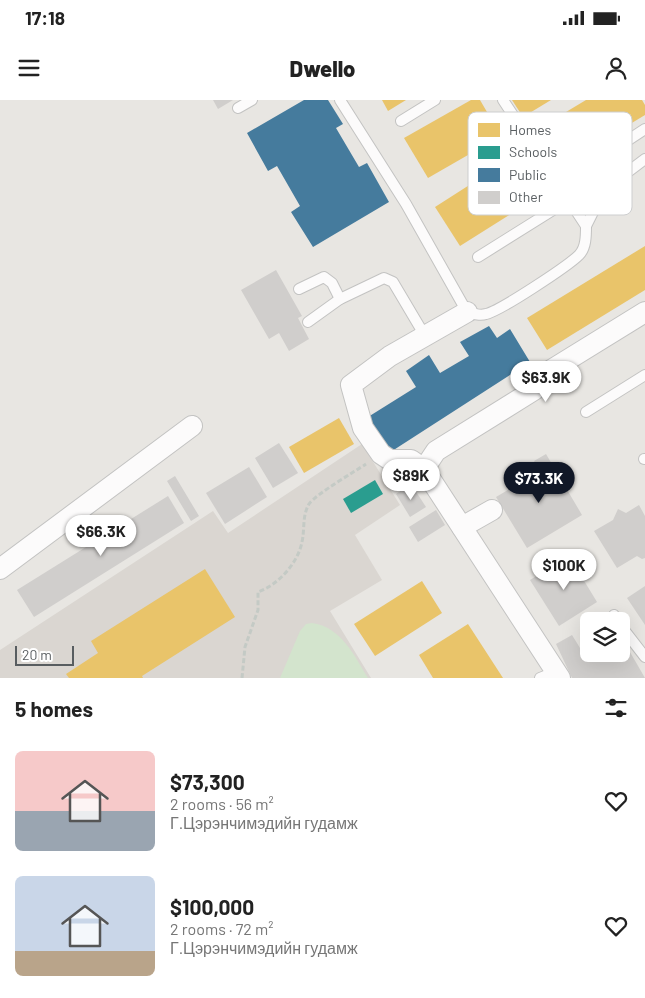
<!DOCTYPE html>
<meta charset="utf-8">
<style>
:root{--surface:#fff;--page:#f6f6f6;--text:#222;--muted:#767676;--accent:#111827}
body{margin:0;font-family:Barlow,sans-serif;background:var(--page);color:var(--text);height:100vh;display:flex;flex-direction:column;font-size:19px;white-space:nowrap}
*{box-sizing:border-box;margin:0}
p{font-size:16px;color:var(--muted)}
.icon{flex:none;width:28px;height:28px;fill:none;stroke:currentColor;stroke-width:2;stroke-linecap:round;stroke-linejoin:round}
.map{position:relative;height:578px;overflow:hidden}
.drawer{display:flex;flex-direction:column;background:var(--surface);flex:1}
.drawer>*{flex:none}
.tools{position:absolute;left:580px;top:512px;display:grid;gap:10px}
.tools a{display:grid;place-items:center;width:50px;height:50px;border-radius:8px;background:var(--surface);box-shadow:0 5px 20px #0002;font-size:25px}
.scale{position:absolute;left:15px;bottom:12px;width:59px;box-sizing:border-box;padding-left:5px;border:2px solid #585d60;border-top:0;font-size:14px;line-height:18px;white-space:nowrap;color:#585d60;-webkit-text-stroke:4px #fff;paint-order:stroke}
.price{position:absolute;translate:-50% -42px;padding:0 11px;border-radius:18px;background:#fff;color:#222;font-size:16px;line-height:32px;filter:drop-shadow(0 1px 2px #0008)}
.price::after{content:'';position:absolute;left:50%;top:30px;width:15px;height:11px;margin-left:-8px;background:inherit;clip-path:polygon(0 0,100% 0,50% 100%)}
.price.selected{background:var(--accent);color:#fff}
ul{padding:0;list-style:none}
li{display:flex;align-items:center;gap:15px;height:125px;padding:0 15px}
li span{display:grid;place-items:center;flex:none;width:140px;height:100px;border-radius:8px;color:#555}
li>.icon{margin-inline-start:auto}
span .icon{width:60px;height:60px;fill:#fffc;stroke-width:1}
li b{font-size:21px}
h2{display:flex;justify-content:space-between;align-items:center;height:60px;padding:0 15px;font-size:21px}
.status{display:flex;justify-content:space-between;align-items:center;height:35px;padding:0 25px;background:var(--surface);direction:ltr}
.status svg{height:14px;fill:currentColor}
header{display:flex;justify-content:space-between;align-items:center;height:65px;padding:0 15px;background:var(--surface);font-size:22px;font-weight:800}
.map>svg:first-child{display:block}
.education{fill:#dad6d1}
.green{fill:#d3e4cd}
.homes{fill:#e9c46a}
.schools{fill:#2a9d8f}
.public{fill:#457b9d}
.building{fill:#d0cecc}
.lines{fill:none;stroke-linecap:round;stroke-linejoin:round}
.service-casing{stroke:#c3c3c2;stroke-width:12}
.minor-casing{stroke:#c3c3c2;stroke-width:22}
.path{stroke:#c4cac5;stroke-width:3;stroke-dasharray:5 2.5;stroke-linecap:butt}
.service{stroke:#fcfbfb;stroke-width:10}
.minor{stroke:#fcfbfb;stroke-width:20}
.key{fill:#fff;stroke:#cdcecf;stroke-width:1}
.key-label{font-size:14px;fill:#585d60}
</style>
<div class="status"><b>17:18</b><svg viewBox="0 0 49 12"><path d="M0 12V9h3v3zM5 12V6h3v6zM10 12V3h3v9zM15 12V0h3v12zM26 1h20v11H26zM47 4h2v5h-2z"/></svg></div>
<header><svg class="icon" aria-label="menu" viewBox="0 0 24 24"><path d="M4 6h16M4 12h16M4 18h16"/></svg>Dwello<svg class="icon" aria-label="person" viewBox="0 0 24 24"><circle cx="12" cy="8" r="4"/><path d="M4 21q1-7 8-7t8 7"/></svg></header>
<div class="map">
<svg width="645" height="578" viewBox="0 0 645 578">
<rect width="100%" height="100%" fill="#e8e6e2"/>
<!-- education -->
<polygon class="education" points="362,344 400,405 355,435 382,480 330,511 371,578 0,578 0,550 213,411 228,433"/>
<!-- green -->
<path class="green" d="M312,523C341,527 354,555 368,578H280L300,531L306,524Z"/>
<!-- homes -->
<g class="homes">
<polygon points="382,0 406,0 388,11"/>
<polygon points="471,0 480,0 501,36 428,78 404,38"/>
<polygon points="512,0 551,0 523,17"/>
<polygon points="586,0 642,0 645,5 645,15 554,70 531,33"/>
<polygon points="524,50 549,90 460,146 435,107"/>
<polygon points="645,146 645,190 547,250 527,218"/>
<polygon points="339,318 354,344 304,373 289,347"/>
<polygon points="205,469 235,517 142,576 143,578 69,578 66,574 98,553 91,541"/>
<polygon points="422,481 442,513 375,556 354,524"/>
<polygon points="468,524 503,578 433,578 419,555"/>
</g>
<!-- schools -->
<polygon class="schools" points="375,380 383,394 351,413 343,399"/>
<!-- public -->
<g class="public">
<polygon points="304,0 328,0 343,24 336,28 359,67 367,63 389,102 313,147 291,112 300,106 277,66 268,71 247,33"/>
<polygon points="489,226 497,238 510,229 530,262 389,353 368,317 416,287 406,271 429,255 440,273 469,256 460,242"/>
</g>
<!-- building -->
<g class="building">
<polygon points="213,0 233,0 218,9"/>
<polygon points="276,170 302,216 298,218 309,239 289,251 279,233 269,239 241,190"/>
<polygon points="279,343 298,373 273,388 255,358"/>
<polygon points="546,354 582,415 527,448 496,397 540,371 534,361"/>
<polygon points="249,367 267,397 225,424 206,393"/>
<polygon points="175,376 199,416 191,421 167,381"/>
<polygon points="411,384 426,407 410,417 396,394"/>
<polygon points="168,396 184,423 34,517 17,490"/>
<polygon points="639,405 645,416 645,458 642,459 637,456 617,468 594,431 613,420 618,409 626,413"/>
<polygon points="436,410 445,425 418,442 409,427"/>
<polygon points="569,456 597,502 559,526 530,480"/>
<polygon points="645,486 645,525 627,498"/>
<polygon points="572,535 580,548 589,543 589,554 621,554 621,541 623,540 645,578 572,578 556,544"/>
</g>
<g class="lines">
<defs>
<g id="service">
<path d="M340,0L406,104L467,212C474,214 480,216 486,214C500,211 568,166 579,155C586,148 586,136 586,126L503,0"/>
<polyline points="238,8 252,0"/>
<polyline points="401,21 435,0"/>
<polyline points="560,85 645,29"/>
<polyline points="586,126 604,90 645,59"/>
<polyline points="478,157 569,100"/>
<polyline points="299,189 324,177 332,183 340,199"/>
<polyline points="308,222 340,199 384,178 393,182 425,236"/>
<polyline points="586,312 645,275"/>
<polyline points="644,359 645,359"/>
<polyline points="614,515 618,521"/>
<polyline points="621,526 645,557"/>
<polyline points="540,578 555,572"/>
</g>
<g id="minor">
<polyline points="467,212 390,256 351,285 363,328 381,354 390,360 411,360 424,369 560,578"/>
<polyline points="424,369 436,351 534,290 543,275 645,212"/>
<polyline points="462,427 492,410"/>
<polyline points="0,469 192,326"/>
</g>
</defs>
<!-- service casing -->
<use href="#service" class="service-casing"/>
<!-- minor casing -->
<use href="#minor" class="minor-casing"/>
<!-- path -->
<path class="path" d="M242,578L245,547L258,510V492C278,485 298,463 302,442C305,428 302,416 309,404C316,394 354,372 366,364"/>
<!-- service -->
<use href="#service" class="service"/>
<!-- minor -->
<use href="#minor" class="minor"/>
</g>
<!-- legend -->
<rect x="468" y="12" width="164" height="103" rx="8" class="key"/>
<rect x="478" y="23" width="22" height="14" fill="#e9c46a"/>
<rect x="478" y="46" width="22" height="13" fill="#2a9d8f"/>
<rect x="478" y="68" width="22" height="14" fill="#457b9d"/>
<rect x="478" y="91" width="22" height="13" fill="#d0cecc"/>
<g class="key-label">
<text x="509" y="35">Homes</text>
<text x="509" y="57">Schools</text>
<text x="509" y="80">Public</text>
<text x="509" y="102">Other</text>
</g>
</svg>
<div class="tools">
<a><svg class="icon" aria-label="layers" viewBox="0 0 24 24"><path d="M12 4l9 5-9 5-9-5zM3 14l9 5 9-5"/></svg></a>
</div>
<div class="scale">20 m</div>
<b class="price" style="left:546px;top:303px">$63.9K</b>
<b class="price" style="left:411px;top:401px">$89K</b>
<b class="price selected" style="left:539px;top:404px">$73.3K</b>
<b class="price" style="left:101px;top:457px">$66.3K</b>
<b class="price" style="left:564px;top:491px">$100K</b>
</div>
<section class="drawer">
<h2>5 homes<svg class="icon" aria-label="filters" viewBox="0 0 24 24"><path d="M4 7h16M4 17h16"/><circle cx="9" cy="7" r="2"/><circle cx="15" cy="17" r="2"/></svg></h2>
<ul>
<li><span style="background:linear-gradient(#f6c9c9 60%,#9aa5b1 0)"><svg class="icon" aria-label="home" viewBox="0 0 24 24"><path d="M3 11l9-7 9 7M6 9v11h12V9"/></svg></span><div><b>$73,300</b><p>2 rooms · 56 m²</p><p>Г.Цэрэнчимэдийн гудамж</p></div><svg class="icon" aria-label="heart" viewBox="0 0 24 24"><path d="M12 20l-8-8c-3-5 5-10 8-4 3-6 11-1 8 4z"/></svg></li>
<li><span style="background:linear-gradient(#c9d6e8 75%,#b9a48a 0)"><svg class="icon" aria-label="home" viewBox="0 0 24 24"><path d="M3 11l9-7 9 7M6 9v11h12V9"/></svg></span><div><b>$100,000</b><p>2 rooms · 72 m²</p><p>Г.Цэрэнчимэдийн гудамж</p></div><svg class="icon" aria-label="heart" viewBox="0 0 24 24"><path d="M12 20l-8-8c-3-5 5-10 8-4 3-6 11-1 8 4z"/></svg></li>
</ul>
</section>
